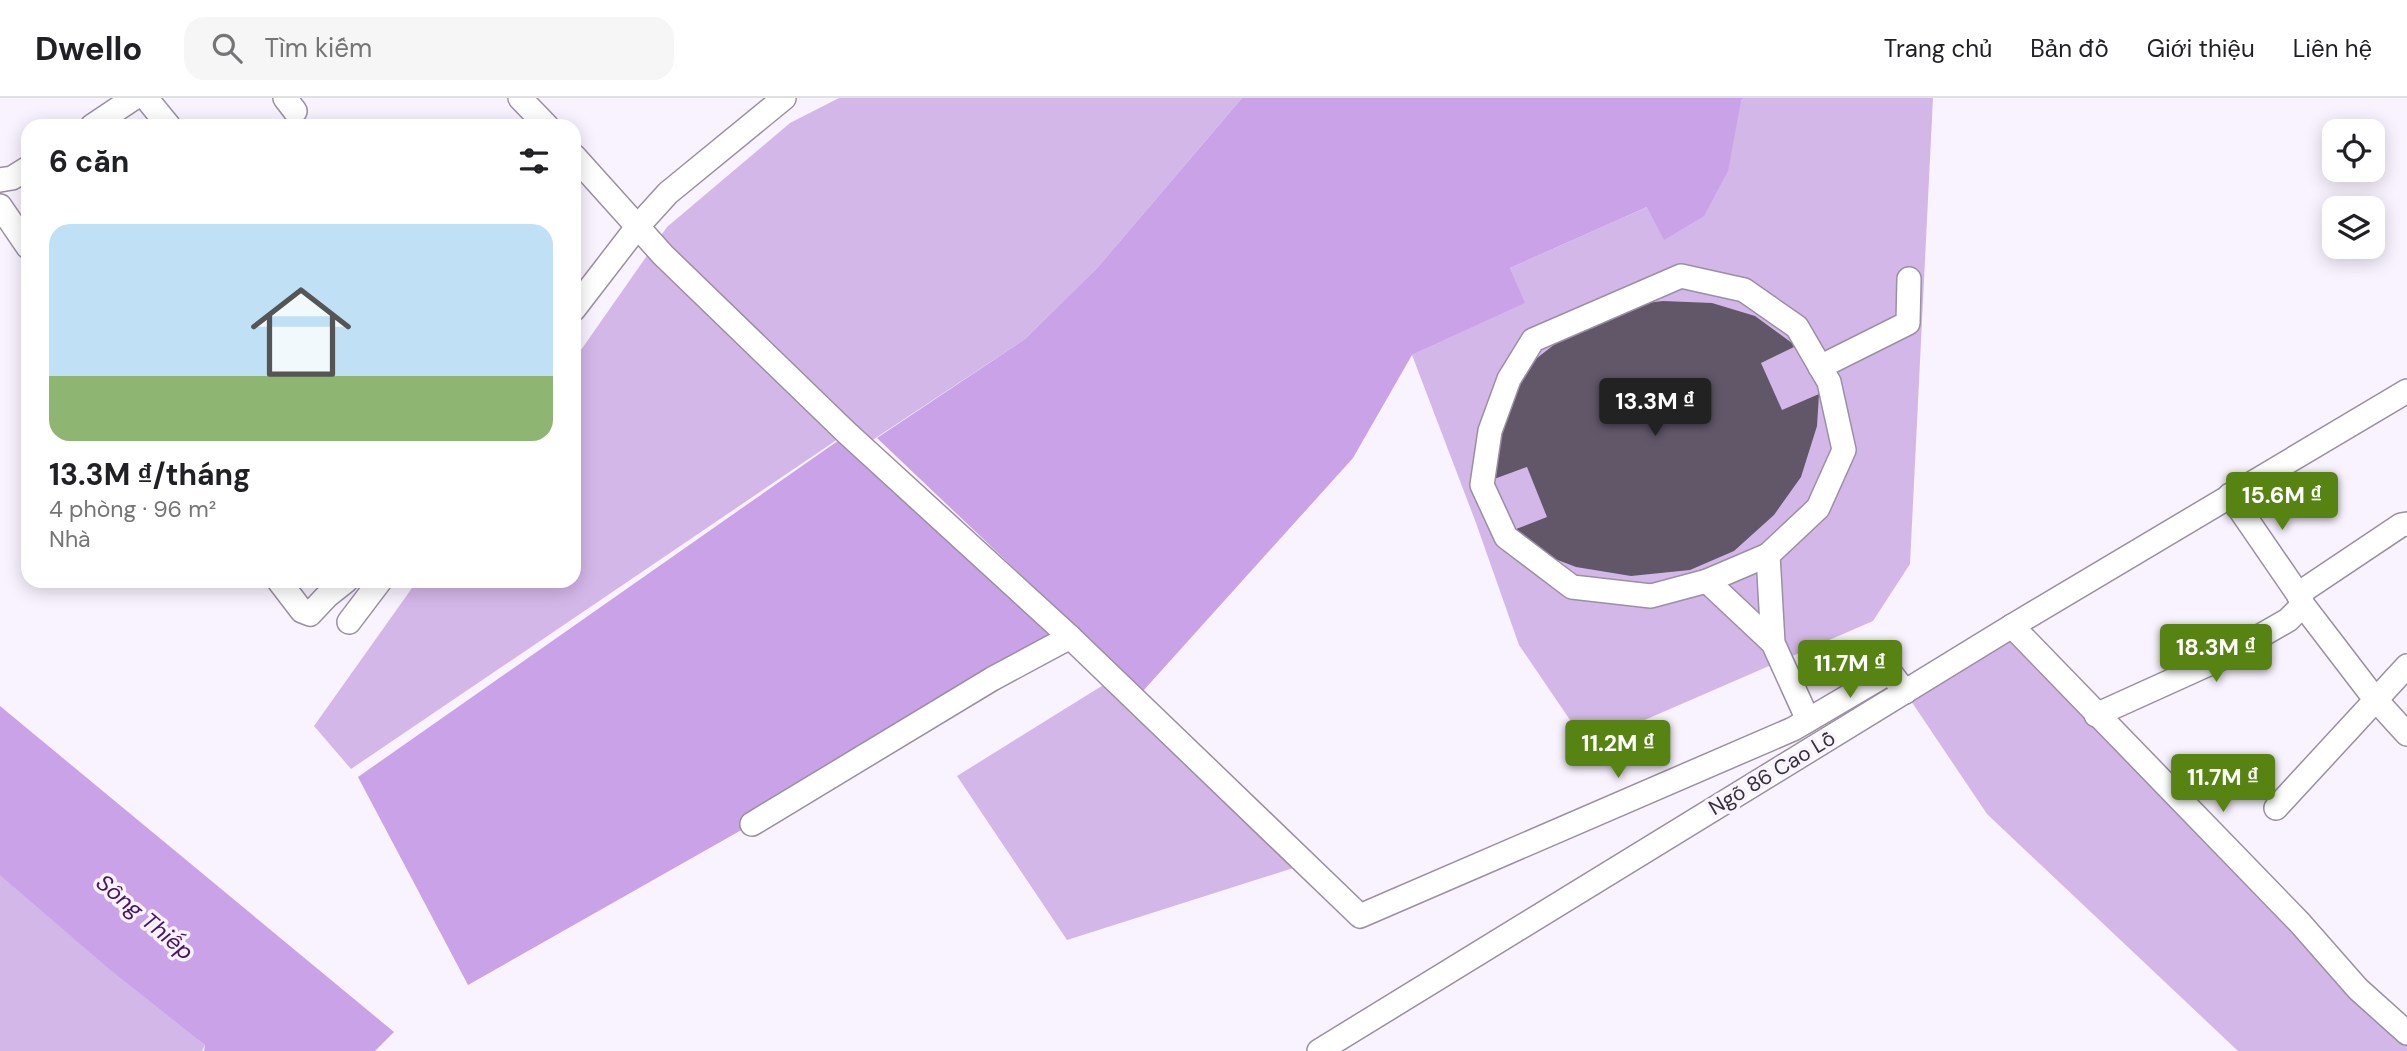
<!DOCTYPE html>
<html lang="vi">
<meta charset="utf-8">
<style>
:root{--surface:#fff;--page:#f6f6f6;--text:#202124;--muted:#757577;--line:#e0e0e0;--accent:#568312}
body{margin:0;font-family:"DM Sans",sans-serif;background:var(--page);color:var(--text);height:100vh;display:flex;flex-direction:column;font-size:26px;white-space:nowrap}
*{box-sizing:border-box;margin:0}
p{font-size:23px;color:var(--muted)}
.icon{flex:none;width:38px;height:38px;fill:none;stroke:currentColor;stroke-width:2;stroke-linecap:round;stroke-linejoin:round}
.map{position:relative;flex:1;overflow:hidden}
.panel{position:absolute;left:21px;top:21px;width:560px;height:469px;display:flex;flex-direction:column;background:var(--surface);border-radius:21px;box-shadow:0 4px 18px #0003}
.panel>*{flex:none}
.controls{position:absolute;left:2322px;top:21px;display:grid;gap:14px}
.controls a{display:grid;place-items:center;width:63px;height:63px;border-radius:14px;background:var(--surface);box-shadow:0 4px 18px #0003;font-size:35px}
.price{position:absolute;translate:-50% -60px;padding:0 16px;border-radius:7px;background:var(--accent);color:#fff;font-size:23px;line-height:46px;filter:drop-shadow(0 2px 4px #0008)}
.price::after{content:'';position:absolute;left:50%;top:42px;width:21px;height:16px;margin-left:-10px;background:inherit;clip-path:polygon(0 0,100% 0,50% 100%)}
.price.active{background:#222;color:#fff}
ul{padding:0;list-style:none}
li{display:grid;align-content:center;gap:14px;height:371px;padding:0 28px}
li+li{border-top:2px solid var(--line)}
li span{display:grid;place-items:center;height:217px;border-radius:21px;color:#555}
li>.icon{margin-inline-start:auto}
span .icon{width:126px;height:126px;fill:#fffc;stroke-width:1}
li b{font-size:30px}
h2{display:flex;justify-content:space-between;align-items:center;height:84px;padding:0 28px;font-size:30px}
header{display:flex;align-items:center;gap:42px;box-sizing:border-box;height:98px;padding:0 35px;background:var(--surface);border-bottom:2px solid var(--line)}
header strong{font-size:33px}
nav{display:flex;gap:38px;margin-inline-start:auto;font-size:24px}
.search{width:490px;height:63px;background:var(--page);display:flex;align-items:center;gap:18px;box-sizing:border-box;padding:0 24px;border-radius:21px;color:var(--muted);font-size:26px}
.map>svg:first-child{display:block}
.green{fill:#d4b7e9}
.water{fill:#caa2e7}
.building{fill:#615769}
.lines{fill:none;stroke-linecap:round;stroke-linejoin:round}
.minor-casing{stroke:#9a8fa3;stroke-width:26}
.minor{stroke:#fff;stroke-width:23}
.labels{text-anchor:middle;stroke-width:7;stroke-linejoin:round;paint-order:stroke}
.street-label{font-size:21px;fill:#353038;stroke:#f9f2ff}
.water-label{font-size:23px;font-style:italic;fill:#481464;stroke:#f9f2ff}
</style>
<header>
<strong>Dwello</strong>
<div class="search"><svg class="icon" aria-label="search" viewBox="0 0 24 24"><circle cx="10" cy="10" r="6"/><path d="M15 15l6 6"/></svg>Tìm kiếm</div>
<nav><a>Trang chủ</a><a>Bản đồ</a><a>Giới thiệu</a><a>Liên hệ</a></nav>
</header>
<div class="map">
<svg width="2407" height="953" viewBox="0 0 2407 953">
<rect width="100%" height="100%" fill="#f9f2ff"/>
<!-- green -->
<g class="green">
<polygon points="839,0 1242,0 1098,169 1025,241 862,349 847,335 351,671 314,628 417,483 574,483 574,262 667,129 790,25"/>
<polygon points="1744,0 1933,0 1910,466 1873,523 1587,647 1519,547 1476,425 1412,257 1524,205 1510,170 1647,109"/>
<polygon points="2012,528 2407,935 2407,953 2238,953 1987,716 1905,594"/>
<polygon points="1113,581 1306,766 1067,842 957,678"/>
<polygon points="0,774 205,947 202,953 0,953"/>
</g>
<!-- water -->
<g class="water">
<polygon points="1242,0 1744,0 1741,3 1728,73 1704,118 1664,142 1647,109 1510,170 1525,205 1412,257 1353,360 1143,593 877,340 1025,241 1098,169"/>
<polygon points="842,340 1049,537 752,726 468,887 358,679"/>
<polygon points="0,608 394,934 375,953 204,953 205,947 108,870 0,777"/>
</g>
<!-- building -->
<polygon class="building" points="1663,203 1712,205 1755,218 1796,248 1761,265 1782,312 1819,296 1817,328 1801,379 1774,417 1734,453 1690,472 1631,478 1576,469 1537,454 1511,433 1547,419 1527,369 1486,384 1502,315 1537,260 1578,228 1621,208"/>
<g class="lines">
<defs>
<g id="minor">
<polyline points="146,0 169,28"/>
<polyline points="285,0 295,13"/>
<polyline points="520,0 547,28"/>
<polyline points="92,28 134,0"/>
<polyline points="574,58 663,157 847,335 1070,539 1360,818 1793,631 1890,574 1905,594"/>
<polyline points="0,82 12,80 28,70"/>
<polyline points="0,108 28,149"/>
<polyline points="574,211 638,128 668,95 784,0"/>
<polyline points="1820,269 1908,225 1909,181"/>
<polyline points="2230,397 2298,496 2303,507 2375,601 2407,636"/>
<polyline points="279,483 302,513 310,516 327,498 346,483"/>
<polyline points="1707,483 1768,457"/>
<polyline points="2298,496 2401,427 2407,426"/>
<polyline points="349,524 380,483"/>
<polyline points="2012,528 2300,825 2358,891 2407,935"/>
<polyline points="1773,545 1707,483 1651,498 1572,489 1506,439 1482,387 1490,333 1509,281 1533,242 1681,178 1744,192 1797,229 1829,284 1844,352 1818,410 1768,457 1773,545 1808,622"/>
<polyline points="2096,617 2222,560 2288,522 2303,507"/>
<polyline points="2276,710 2407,568"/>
<polyline points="752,726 992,581 1070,539"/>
<polyline points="1319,953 2012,528 2407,293"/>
</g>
</defs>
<!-- minor casing -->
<use href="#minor" class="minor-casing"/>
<!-- minor -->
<use href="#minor" class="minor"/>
</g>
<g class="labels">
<!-- street labels -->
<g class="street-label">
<text transform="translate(1772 675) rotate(-31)" y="7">Ngõ 86 Cao Lỗ</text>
</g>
<!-- water labels -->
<g class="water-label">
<text transform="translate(145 819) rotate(40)" y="8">Sông Thiếp</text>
</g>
</g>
</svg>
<div class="controls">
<a><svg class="icon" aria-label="locate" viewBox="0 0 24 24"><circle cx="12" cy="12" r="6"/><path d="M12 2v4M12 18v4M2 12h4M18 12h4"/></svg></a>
<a><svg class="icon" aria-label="layers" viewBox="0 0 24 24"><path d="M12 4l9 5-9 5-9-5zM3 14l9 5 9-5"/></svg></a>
</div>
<b class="price active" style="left:1655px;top:340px">13.3M ₫</b>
<b class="price" style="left:2282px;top:434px">15.6M ₫</b>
<b class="price" style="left:2216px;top:586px">18.3M ₫</b>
<b class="price" style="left:1850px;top:602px">11.7M ₫</b>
<b class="price" style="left:1618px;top:682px">11.2M ₫</b>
<b class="price" style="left:2223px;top:716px">11.7M ₫</b>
<section class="panel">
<h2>6 căn<svg class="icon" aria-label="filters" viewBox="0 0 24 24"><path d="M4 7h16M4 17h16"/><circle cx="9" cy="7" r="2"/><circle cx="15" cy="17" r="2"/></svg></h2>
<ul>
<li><span style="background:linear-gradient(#bfe0f5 70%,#8fb573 0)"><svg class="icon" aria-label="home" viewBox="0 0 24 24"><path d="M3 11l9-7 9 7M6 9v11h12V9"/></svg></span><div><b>13.3M ₫/tháng</b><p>4 phòng · 96 m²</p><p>Nhà</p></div></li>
</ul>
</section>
</div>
